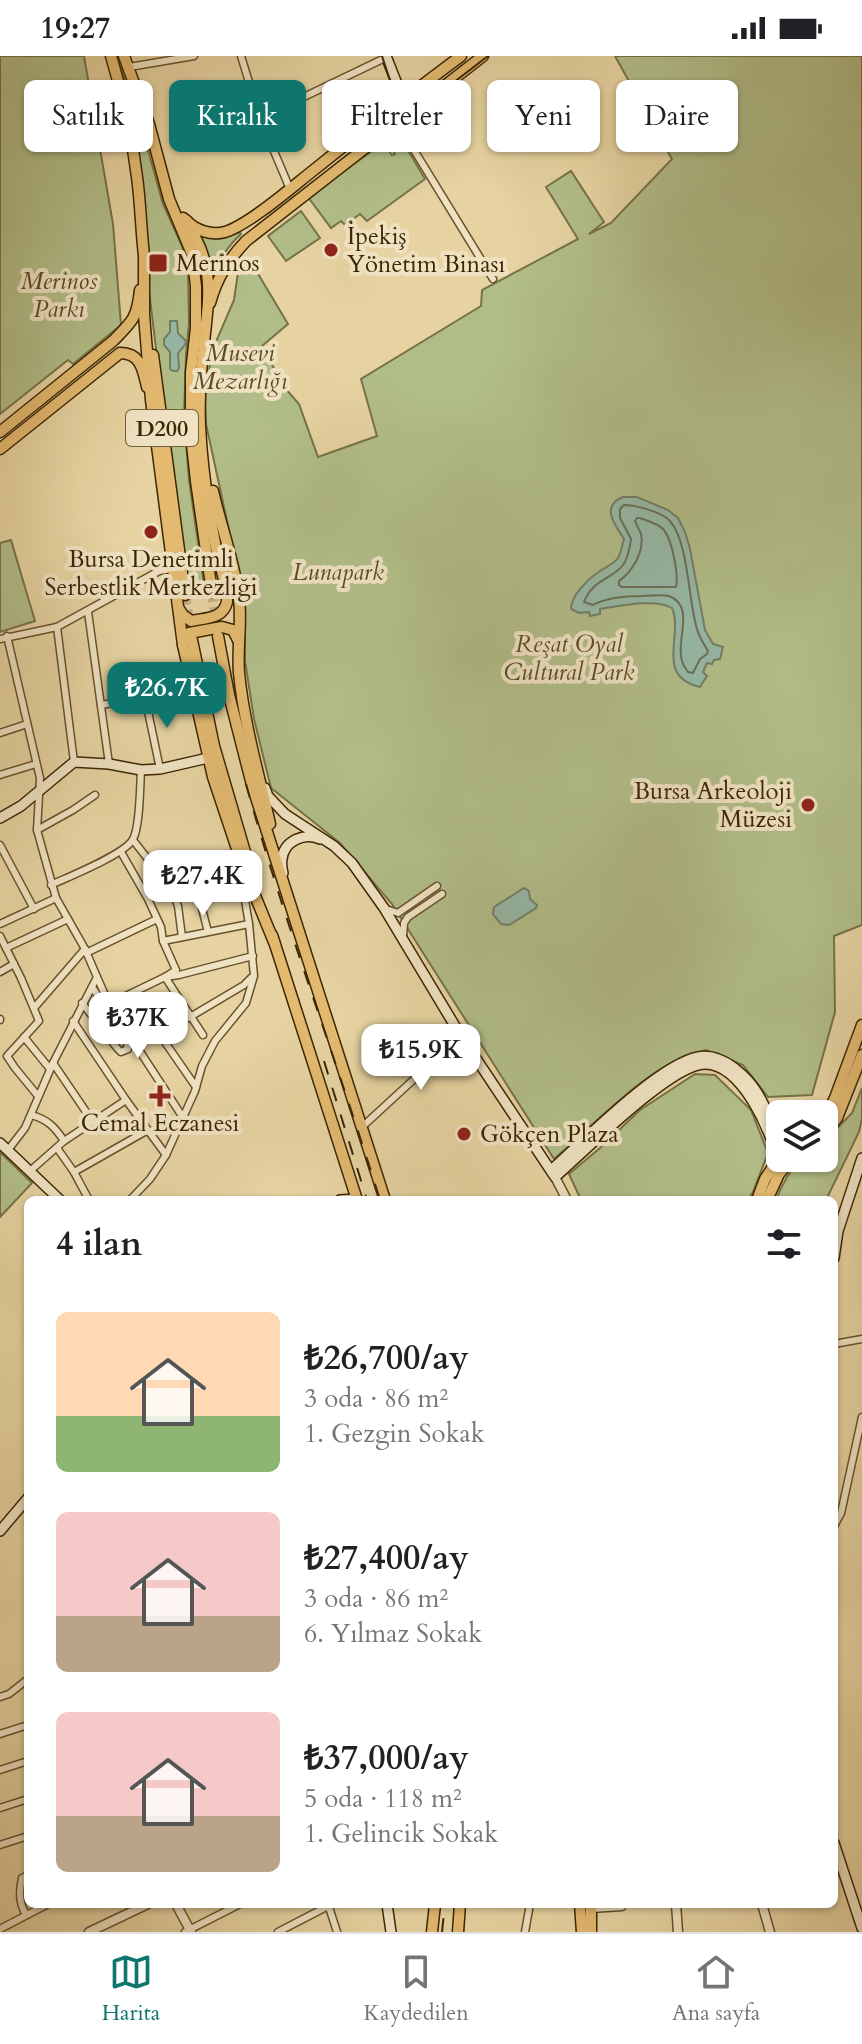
<!DOCTYPE html>
<html lang="tr">
<meta charset="utf-8">
<style>
:root{--surface:#fff;--page:#f6f6f6;--text:#202124;--muted:#757577;--line:#e0e0e0;--accent:#0f766e}
body{margin:0;font-family:Cardo,serif;background:var(--page);color:var(--text);height:100vh;display:flex;flex-direction:column;font-size:30px;white-space:nowrap}
*{box-sizing:border-box;margin:0}
p{font-size:26px;color:var(--muted)}
.icon{flex:none;width:44px;height:44px;fill:none;stroke:currentColor;stroke-width:2;stroke-linecap:round;stroke-linejoin:round}
.map{position:relative;flex:1;overflow:hidden}
.panel{position:absolute;left:24px;top:1140px;width:814px;height:712px;display:flex;flex-direction:column;background:var(--surface);border-radius:12px;box-shadow:0 2px 6px #0004}
.panel>*{flex:none}
.hud{position:absolute;left:24px;top:24px;width:814px;height:72px;display:flex;gap:16px}
.buttons{position:absolute;left:766px;top:1044px;display:grid;gap:16px}
.buttons a{display:grid;place-items:center;width:72px;height:72px;border-radius:12px;background:var(--surface);box-shadow:0 2px 6px #0004;font-size:40px}
.price{position:absolute;translate:-50% -68px;padding:0 18px;border-radius:16px;background:#fff;color:#222;font-size:26px;line-height:52px;filter:drop-shadow(0 2px 4px #0008)}
.price::after{content:'';position:absolute;left:50%;top:48px;width:24px;height:18px;margin-left:-12px;background:inherit;clip-path:polygon(0 0,100% 0,50% 100%)}
.price.on{background:var(--accent);color:#fff}
ul{padding:0;list-style:none}
li{display:flex;align-items:center;gap:24px;height:200px;padding:0 32px}
li span{display:grid;place-items:center;flex:none;width:224px;height:160px;border-radius:12px;color:#555}
li>.icon{margin-inline-start:auto}
span .icon{width:96px;height:96px;fill:#fffc;stroke-width:1}
li b{font-size:34px}
h2{display:flex;justify-content:space-between;align-items:center;height:96px;padding:0 32px;font-size:34px}
.chip{padding:0 28px;border-radius:12px;background:var(--surface);box-shadow:0 2px 6px #0004;font-size:28px;line-height:72px}
.chip.on{background:var(--accent);color:#fff}
.status{display:flex;justify-content:space-between;align-items:center;height:56px;padding:0 40px;background:var(--surface);direction:ltr}
.status svg{height:22px;fill:currentColor}
.tabs{display:flex;justify-content:space-around;align-items:center;height:112px;border-top:2px solid var(--line);background:var(--surface);font-size:22px;color:var(--muted)}
.tabs a{display:grid;justify-items:center;gap:4px}
.tabs .on{color:var(--accent)}
.map>svg:first-child{display:block}
.green{fill:#b1bd88;stroke:#777246;stroke-width:2}
.water{fill:#96b8a6;stroke:#727e65;stroke-width:2}
.lines{fill:none;stroke-linecap:round;stroke-linejoin:round}
.shore{stroke:#6a6f55;stroke-width:2}
.trunk-tunnel{stroke:#c4b082;stroke-width:10;stroke-dasharray:10 5;stroke-linecap:butt}
.minor-casing{stroke:#67512b;stroke-width:9}
.tertiary-casing{stroke:#67512b;stroke-width:11}
.secondary-casing{stroke:#3d2604;stroke-width:12}
.primary-casing{stroke:#3d2604;stroke-width:13}
.trunk-casing{stroke:#3d2604;stroke-width:13}
.minor{stroke:#efe2c2;stroke-width:6}
.tertiary{stroke:#efe2c2;stroke-width:8}
.secondary{stroke:#efe2c2;stroke-width:9}
.primary{stroke:#e3ba70;stroke-width:10}
.trunk{stroke:#e3ba70;stroke-width:10}
.tram{stroke:#3d2604;stroke-width:2}
.rail{stroke:#3d2604;stroke-width:2;stroke-dasharray:14 14;stroke-linecap:butt}
.poi-dot{fill:#8f2418;stroke:#efe2c2;stroke-width:3}
.labels{text-anchor:middle;stroke-width:8;stroke-linejoin:round;paint-order:stroke}
.shield{fill:#efe2c2;stroke:#725e3d;stroke-width:2}
.shield-label{font-size:22px;font-weight:bold;fill:#3d2604}
.poi-label{font-size:24px;fill:#3d2604;stroke:#efe2c2;text-anchor:start}
.park-label{font-size:24px;font-style:italic;fill:#5a4c25;stroke:#efe2c2}
</style>
<div class="status"><b>19:27</b><svg viewBox="0 0 49 12"><path d="M0 12V9h3v3zM5 12V6h3v6zM10 12V3h3v9zM15 12V0h3v12zM26 1h20v11H26zM47 4h2v5h-2z"/></svg></div>
<div class="map">
<svg width="862" height="1876" viewBox="0 0 862 1876">
<rect width="100%" height="100%" fill="#e6d3a1"/>
<filter id="stains"><feTurbulence type="fractalNoise" baseFrequency=".0025" numOctaves="4"/><feColorMatrix values="0 0 0 0 .2 0 0 0 0 .09 0 0 0 0 .02 0 0 0 .5 -.17"/></filter>
<radialGradient id="worn" r=".72"><stop offset=".6" stop-color="#630" stop-opacity="0"/><stop offset="1" stop-color="#630" stop-opacity=".3"/></radialGradient>
<!-- green -->
<g class="green">
<polygon points="0,0 84,0 113,168 121,269 73,308 68,304 0,358"/>
<polygon points="112,0 116,0 139,62 163,148 182,190 188,213 189,267 186,299 184,360 189,424 205,535 190,538 160,325 147,219 138,121"/>
<path d="M615,0H862V869L834,880L835,956L812,1039L768,1041L743,1009L706,994C698,997 690,999 682,1002C639,1020 590,1072 554,1103L392,848L340,787L271,732L254,663L245,605V548L206,368L205,340L212,295L234,244L240,203L248,214L254,211L288,268L262,290L284,331L299,348L318,401L377,380L361,323L481,250L482,234L578,183L546,131L571,115L604,166L589,178L611,167L672,103Z"/>
<polygon points="396,74 425,123 367,165 360,158 345,169 341,165 331,172 308,141 383,87 392,99 395,98 385,83"/>
<polygon points="301,155 320,182 286,205 268,180"/>
<path d="M191,174C210,185 219,185 239,176L241,178C223,194 213,215 205,237L200,200Z"/>
<polygon points="11,484 35,565 0,576 0,487"/>
<polygon points="695,1018 715,1019 751,1054 768,1097 753,1136 748,1144 581,1144 569,1118 600,1092 640,1054"/>
<path d="M862,1032V1062L859,1076L826,1144H776C780,1133 792,1108 803,1103C808,1100 818,1102 824,1102V1086L852,1057Z"/>
<polygon points="0,1096 32,1127 0,1161"/>
</g>
<!-- water -->
<g class="water">
<polygon points="170,265 177,265 178,277 186,285 185,289 178,297 179,312 177,315 173,315 170,313 170,296 164,289 164,283 170,276"/>
<path d="M623,441H637L668,454L678,462L685,476L690,493L705,574L713,588L723,591L720,603L714,604L712,608L707,607L703,616L707,620L700,631C654,620 684,579 672,552C656,542 619,550 600,553V558L590,560L589,556L579,557L571,553C571,540 586,525 597,517C603,512 613,509 618,502C621,497 622,489 624,483C615,469 600,450 623,441Z"/>
<polygon points="524,832 529,835 530,843 537,849 536,852 509,869 501,868 493,858 494,851"/>
</g>
<g class="lines">
<!-- shore -->
<g class="shore">
<path d="M624,449C636,449 662,456 670,465C689,487 688,545 697,573C699,581 704,588 708,595L707,598L700,603L693,617L688,616C684,611 681,605 681,599C678,581 694,549 669,540C661,538 651,540 643,540C627,540 607,541 593,549L584,546C592,524 611,524 623,509C628,502 630,491 631,483L620,462V453Z"/>
<path d="M640,462C648,465 659,468 664,474C672,484 679,519 676,531H622L619,529V525C632,516 645,495 641,478C639,473 637,470 635,465L637,462Z"/>
</g>
<!-- trunk-tunnel -->
<g class="trunk-tunnel">
<polyline points="212,536 216,566"/>
<polyline points="185,539 192,584"/>
</g>
<defs>
<g id="minor">
<polyline points="241,0 260,62 290,133"/>
<polyline points="129,11 194,0"/>
<polyline points="260,62 387,1"/>
<polyline points="400,65 403,76 493,223"/>
<polyline points="88,556 109,708"/>
<polyline points="57,571 74,706"/>
<polyline points="7,580 40,722 37,774 56,842 85,893 97,921 53,1007 25,1072 8,1094"/>
<polyline points="0,583 57,571 159,515 172,513"/>
<polyline points="145,641 160,713"/>
<polyline points="101,649 192,633"/>
<polyline points="0,677 27,668"/>
<polyline points="0,719 36,708"/>
<polyline points="37,774 73,754 95,739"/>
<polyline points="133,784 172,834 178,850 182,881"/>
<polyline points="0,789 34,853"/>
<polyline points="121,796 148,843 161,871 163,885 176,914 165,921 203,979"/>
<path d="M51,829C68,821 126,798 133,783C140,771 140,730 141,714"/>
<polyline points="200,845 208,876"/>
<polyline points="386,853 398,857 437,830"/>
<polyline points="0,868 56,842"/>
<polyline points="0,880 21,922 39,965 7,1000 15,1012 38,1040"/>
<polyline points="403,881 404,867 408,861 442,838"/>
<polyline points="163,885 249,868"/>
<polyline points="6,892 68,863"/>
<polyline points="86,897 157,863"/>
<polyline points="0,916 14,908"/>
<polyline points="97,921 109,948 182,1060"/>
<polyline points="129,939 158,976 196,1031"/>
<polyline points="82,947 117,992 121,996 128,993 126,982 92,931"/>
<polyline points="109,948 165,921 179,919 253,900"/>
<polyline points="34,952 85,893"/>
<polyline points="0,963 0,964"/>
<polyline points="73,965 126,1044 166,1099"/>
<polyline points="158,976 190,961 244,929 251,922"/>
<polyline points="24,981 50,1013"/>
<polyline points="53,1007 93,1066"/>
<path d="M31,1059C47,1063 55,1071 64,1085"/>
<polyline points="362,1071 461,980"/>
<polyline points="57,1092 74,1116 89,1144"/>
<polyline points="30,1115 64,1085 126,1044"/>
<polyline points="74,1116 148,1074"/>
<polyline points="130,1144 150,1123 166,1099 195,1035 202,1010 215,985 246,947 254,920 249,868 239,809"/>
<polyline points="834,1288 862,1283"/>
<polyline points="834,1470 841,1457 862,1361"/>
<polyline points="0,1641 9,1638 28,1623"/>
<polyline points="0,1678 28,1669"/>
<polyline points="0,1714 28,1705"/>
<polyline points="0,1752 28,1743"/>
<polyline points="0,1789 28,1780"/>
<polyline points="328,1848 337,1876"/>
<polyline points="591,1853 622,1851 621,1848"/>
<path d="M26,1859C19,1846 19,1837 22,1822L28,1819"/>
<polyline points="0,1873 48,1848"/>
<polyline points="185,1876 240,1848"/>
<polyline points="278,1876 332,1848"/>
<polyline points="525,1876 530,1848"/>
</g>
<g id="tertiary">
<polyline points="555,1121 567,1144"/>
<polyline points="176,1848 191,1876"/>
<polyline points="676,1848 678,1876"/>
<polyline points="762,1848 770,1876"/>
<polyline points="89,1876 148,1848"/>
</g>
<g id="secondary">
<polyline points="386,0 403,43"/>
<path d="M265,732L268,740L285,758L334,790L352,807L384,852L461,980L555,1121C584,1096 671,1008 705,1008C742,1008 771,1075 778,1106"/>
<polyline points="0,762 21,750 74,706 109,708 141,714 160,713 208,702"/>
<path d="M283,817C282,813 281,808 282,803C284,785 304,776 320,783"/>
<polyline points="0,1087 60,1144"/>
<path d="M551,1114C583,1086 658,1009 698,1001C712,998 728,1006 738,1015C761,1033 767,1059 780,1083"/>
<polyline points="340,1144 357,1143"/>
<polyline points="834,1202 838,1175 862,1102"/>
<polyline points="0,1475 28,1442"/>
<polyline points="834,1787 862,1872"/>
<polyline points="387,1848 391,1876"/>
</g>
<g id="primary">
<path d="M186,164C195,174 211,180 225,176C248,169 290,133 310,117C360,77 410,38 461,0"/>
<path d="M210,247C217,222 228,204 246,185L483,0"/>
<path d="M0,376L113,285C133,265 137,262 140,234"/>
<path d="M0,393L120,297C141,297 143,314 147,331"/>
<polyline points="824,1063 835,1042 862,969"/>
<polyline points="824,1078 837,1062 862,999"/>
<polyline points="757,1144 765,1123 780,1100"/>
<polyline points="767,1144 779,1118 792,1102"/>
<polyline points="580,1848 582,1876"/>
<polyline points="591,1848 591,1876"/>
</g>
<g id="trunk">
<path d="M111,0C123,40 132,80 137,121C141,150 141,179 145,208"/>
<polyline points="124,0 149,68 169,143 192,198 196,230 196,272 191,316 191,379 196,425 212,536"/>
<polyline points="144,204 144,259 151,344 183,589 213,721 242,808 274,886"/>
<polyline points="153,299 185,539"/>
<path d="M213,435C221,471 235,507 239,543C242,568 237,592 239,617C244,668 259,719 270,768"/>
<path d="M179,553L183,559L191,565C206,562 223,563 227,546C227,528 220,510 216,492C208,452 202,411 200,370C199,345 200,321 203,296C208,243 218,209 183,162"/>
<polyline points="218,580 229,639 252,729 385,1144"/>
<polyline points="192,584 214,690 245,796"/>
<polyline points="183,589 189,577 222,571 233,574 238,584"/>
<polyline points="272,879 357,1144"/>
<polyline points="432,1876 435,1848"/>
<polyline points="458,1876 460,1848"/>
</g>
</defs>
<!-- minor casing -->
<use href="#minor" class="minor-casing"/>
<!-- tertiary casing -->
<use href="#tertiary" class="tertiary-casing"/>
<!-- secondary casing -->
<use href="#secondary" class="secondary-casing"/>
<!-- primary casing -->
<use href="#primary" class="primary-casing"/>
<!-- trunk casing -->
<use href="#trunk" class="trunk-casing"/>
<!-- minor -->
<use href="#minor" class="minor"/>
<!-- tertiary -->
<use href="#tertiary" class="tertiary"/>
<!-- secondary -->
<use href="#secondary" class="secondary"/>
<!-- primary -->
<use href="#primary" class="primary"/>
<!-- trunk -->
<use href="#trunk" class="trunk"/>
<!-- tram -->
<path class="tram" d="M382,0C390,23 395,57 427,47L488,0"/>
<!-- rail -->
<g class="rail">
<path d="M246,728C285,869 337,1005 380,1144"/>
<polyline points="324,1005 367,1144"/>
<polyline points="442,1876 445,1848"/>
</g>
</g>
<!-- markers -->
<g class="poi-dot">
<circle cx="331" cy="194" r="8"/>
<rect x="148" y="197" width="20" height="20" rx="4"/>
<circle cx="151" cy="476" r="8"/>
<circle cx="808" cy="749" r="8"/>
<path d="M156 1028h8v8h8v8h-8v8h-8v-8h-8v-8h8z"/>
<circle cx="464" cy="1078" r="8"/>
</g>
<g class="labels">
<!-- shield labels -->
<rect class="shield" x="126" y="354" width="72" height="36" rx="6"/>
<g class="shield-label">
<text x="162" y="380">D200</text>
</g>
<!-- poi labels -->
<g class="poi-label">
<text x="347" y="188">İpekiş<tspan x="347" dy="28">Yönetim Binası</tspan></text>
<text x="176" y="215">Merinos</text>
<text x="151" y="511" text-anchor="middle">Bursa Denetimli<tspan x="151" dy="28">Serbestlik Merkezliği</tspan></text>
<text x="792" y="743" text-anchor="end">Bursa Arkeoloji<tspan x="792" dy="28">Müzesi</tspan></text>
<text x="160" y="1075" text-anchor="middle">Cemal Eczanesi</text>
<text x="480" y="1086">Gökçen Plaza</text>
</g>
<!-- park labels -->
<g class="park-label">
<text x="59" y="233">Merinos<tspan x="59" dy="28">Parkı</tspan></text>
<text x="240" y="305">Musevi<tspan x="240" dy="28">Mezarlığı</tspan></text>
<text x="338" y="524">Lunapark</text>
<text x="569" y="596">Reşat Oyal<tspan x="569" dy="28">Cultural Park</tspan></text>
</g>
</g>
<rect width="100%" height="100%" filter="url(#stains)"/>
<rect width="100%" height="100%" fill="url(#worn)"/>
</svg>
<div class="buttons">
<a><svg class="icon" aria-label="layers" viewBox="0 0 24 24"><path d="M12 4l9 5-9 5-9-5zM3 14l9 5 9-5"/></svg></a>
</div>
<b class="price on" style="left:167px;top:674px">₺26.7K</b>
<b class="price" style="left:203px;top:862px">₺27.4K</b>
<b class="price" style="left:138px;top:1004px">₺37K</b>
<b class="price" style="left:421px;top:1036px">₺15.9K</b>
<div class="hud">
<a class="chip">Satılık</a>
<a class="chip on">Kiralık</a>
<a class="chip">Filtreler</a>
<a class="chip">Yeni</a>
<a class="chip">Daire</a>
</div>
<section class="panel">
<h2>4 ilan<svg class="icon" aria-label="filters" viewBox="0 0 24 24"><path d="M4 7h16M4 17h16"/><circle cx="9" cy="7" r="2"/><circle cx="15" cy="17" r="2"/></svg></h2>
<ul>
<li><span style="background:linear-gradient(#ffd9b3 65%,#8fb573 0)"><svg class="icon" aria-label="home" viewBox="0 0 24 24"><path d="M3 11l9-7 9 7M6 9v11h12V9"/></svg></span><div><b>₺26,700/ay</b><p>3 oda · 86 m²</p><p>1. Gezgin Sokak</p></div></li>
<li><span style="background:linear-gradient(#f6c9c9 65%,#b9a48a 0)"><svg class="icon" aria-label="home" viewBox="0 0 24 24"><path d="M3 11l9-7 9 7M6 9v11h12V9"/></svg></span><div><b>₺27,400/ay</b><p>3 oda · 86 m²</p><p>6. Yılmaz Sokak</p></div></li>
<li><span style="background:linear-gradient(#f6c9c9 65%,#b9a48a 0)"><svg class="icon" aria-label="home" viewBox="0 0 24 24"><path d="M3 11l9-7 9 7M6 9v11h12V9"/></svg></span><div><b>₺37,000/ay</b><p>5 oda · 118 m²</p><p>1. Gelincik Sokak</p></div></li>
</ul>
</section>
</div>
<nav class="tabs">
<a class="on"><svg class="icon" aria-label="map" viewBox="0 0 24 24"><path d="M3 6l6-2 6 2 6-2v14l-6 2-6-2-6 2zM9 4v14M15 6v14"/></svg>Harita</a>
<a><svg class="icon" aria-label="saved" viewBox="0 0 24 24"><path d="M7 4h10v16l-5-4-5 4z"/></svg>Kaydedilen</a>
<a><svg class="icon" aria-label="home" viewBox="0 0 24 24"><path d="M3 11l9-7 9 7M6 9v11h12V9"/></svg>Ana sayfa</a>
</nav>
